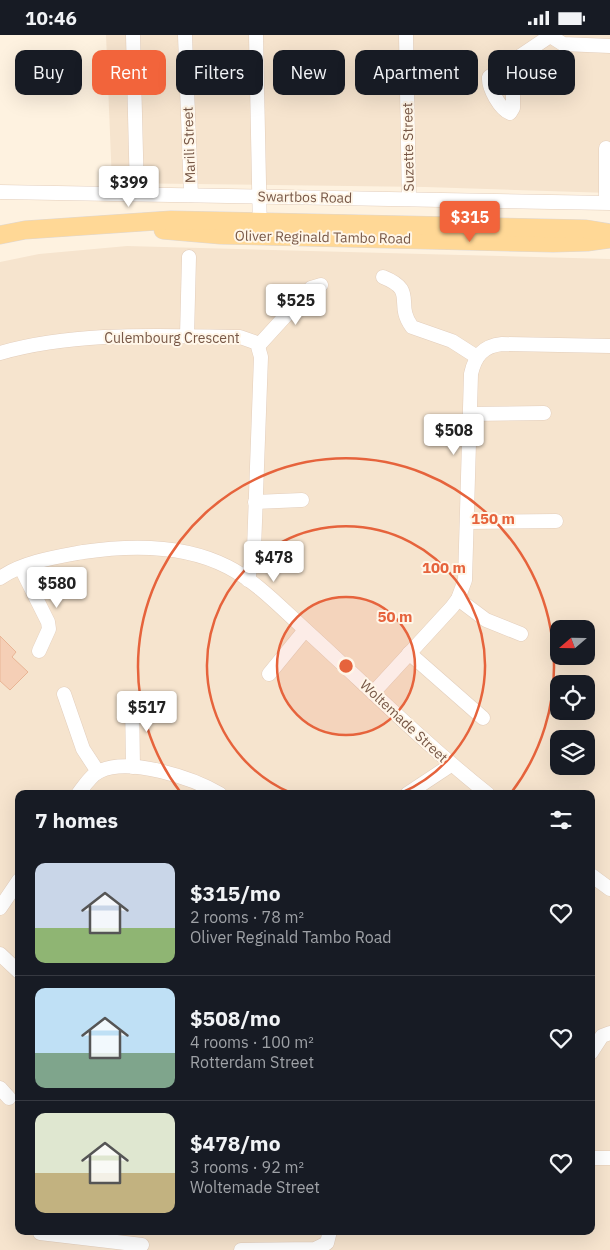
<!DOCTYPE html>
<meta charset="utf-8">
<style>
:root{--surface:#171b24;--page:#242831;--text:#f1f3f6;--muted:#9ea1a6;--line:#363941;--accent:#f2643b}
body{margin:0;font-family:"IBM Plex Sans",sans-serif;background:var(--page);color:var(--text);height:100vh;display:flex;flex-direction:column;font-size:19px;white-space:nowrap}
*{box-sizing:border-box;margin:0}
p{font-size:16px;color:var(--muted)}
.icon{flex:none;width:28px;height:28px;fill:none;stroke:currentColor;stroke-width:2;stroke-linecap:round;stroke-linejoin:round}
.map{position:relative;flex:1;overflow:hidden}
.panel{position:absolute;left:15px;top:755px;width:580px;height:445px;display:flex;flex-direction:column;background:var(--surface);border-radius:10px;box-shadow:0 5px 20px #0002}
.panel>*{flex:none}
.guide{position:absolute;left:15px;top:15px;width:580px;height:45px;display:flex;gap:10px}
.needle{width:32px;rotate:250deg}
.fabs{position:absolute;left:550px;top:585px;display:grid;gap:10px}
.fabs a{display:grid;place-items:center;width:45px;height:45px;border-radius:10px;background:var(--surface);box-shadow:0 5px 20px #0002;font-size:25px}
.price{position:absolute;translate:-50% -42px;padding:0 11px;border-radius:5px;background:#fff;color:#222;font-size:16px;line-height:32px;filter:drop-shadow(0 1px 2px #0008)}
.price::after{content:'';position:absolute;left:50%;top:30px;width:15px;height:11px;margin-left:-8px;background:inherit;clip-path:polygon(0 0,100% 0,50% 100%)}
.price.active{background:var(--accent);color:#fff}
ul{padding:0;list-style:none}
li{display:flex;align-items:center;gap:15px;height:125px;padding:0 20px}
li+li{border-top:1px solid var(--line)}
li span{display:grid;place-items:center;flex:none;width:140px;height:100px;border-radius:10px;color:#555}
li>.icon{margin-inline-start:auto}
span .icon{width:60px;height:60px;fill:#fffc;stroke-width:1}
li b{font-size:21px}
h2{display:flex;justify-content:space-between;align-items:center;height:60px;padding:0 20px;font-size:21px}
.tag{padding:0 18px;border-radius:10px;background:var(--surface);box-shadow:0 5px 20px #0002;font-size:18px;line-height:45px}
.tag.active{background:var(--accent);color:#fff}
.status{display:flex;justify-content:space-between;align-items:center;height:35px;padding:0 25px;background:var(--surface);direction:ltr}
.status svg{height:14px;fill:currentColor}
.map>svg:first-child{display:block}
.residential{fill:#f6e4ce;fill-rule:evenodd}
.building{fill:#f5cfb6;stroke:#e9b595}
.lines{fill:none;stroke-linecap:round;stroke-linejoin:round}
.minor-casing{stroke:#e3cebc;stroke-width:15}
.major-casing{stroke:#ded7d3;stroke-width:19}
.minor{stroke:#fff;stroke-width:14}
.major{stroke:#ffd896;stroke-width:18}
.ring{fill:none;stroke:#e6633c;stroke-width:2.5}
.labels{text-anchor:middle;stroke-width:4;stroke-linejoin:round;paint-order:stroke}
.street-label{font-size:14px;fill:#775746;stroke:#fff6e8}
.centre{fill:#e6633c;stroke:#fff6e8;stroke-width:2.5}
.ring-label{font-size:15px;text-anchor:middle;font-weight:bold;fill:#e6633c;stroke:#fff6e8;stroke-width:4;stroke-linejoin:round;paint-order:stroke}
</style>
<div class="status"><b>10:46</b><svg viewBox="0 0 49 12"><path d="M0 12V9h3v3zM5 12V6h3v6zM10 12V3h3v9zM15 12V0h3v12zM26 1h20v11H26zM47 4h2v5h-2z"/></svg></div>
<div class="map">
<svg width="610" height="1215" viewBox="0 0 610 1215">
<rect width="100%" height="100%" fill="#fef2e0"/>
<!-- residential -->
<g class="residential">
<polygon points="106,0 610,0 610,158 425,152 112,148"/>
<path d="M127,211L610,224V1215H0V227L39,219ZM559,594H586V621H559ZM559,649H586V676H559ZM559,704H586V731H559ZM19,759H591V1196H19Z"/>
</g>
<!-- building -->
<polygon class="building" points="0,601 16,617 12,622 28,637 10,655 0,646"/>
<g class="lines">
<defs>
<g id="minor">
<polyline points="133,0 137,159"/>
<polyline points="185,0 191,160"/>
<polyline points="256,0 260,197"/>
<polyline points="406,0 409,164"/>
<polyline points="549,0 563,9 610,11"/>
<path d="M513,26V73L510,78C500,74 488,53 489,42L550,1"/>
<polyline points="606,113 606,167"/>
<polyline points="0,157 610,168"/>
<path d="M383,242C418,256 394,268 412,292L452,306L477,322"/>
<polyline points="187,301 189,222"/>
<polyline points="259,310 311,253 321,250"/>
<path d="M0,318C77,296 161,301 240,302L257,308L261,322L254,514L248,545"/>
<polyline points="470,379 544,378"/>
<polyline points="255,467 302,465"/>
<polyline points="467,487 556,486"/>
<polyline points="21,533 48,587 49,594 39,616"/>
<path d="M0,543C23,527 56,522 83,517C130,510 184,509 228,532C259,548 284,576 310,599C369,653 425,709 488,759"/>
<polyline points="458,564 486,585 521,599"/>
<polyline points="409,618 483,683"/>
<polyline points="269,639 305,595"/>
<path d="M373,658L452,572L458,564L465,545L471,339C475,321 483,311 502,309L610,311"/>
<polyline points="64,659 83,714 98,737"/>
<polyline points="132,665 133,732"/>
<path d="M78,759C84,751 91,740 100,736C130,722 193,743 220,759"/>
<polyline points="407,759 451,730"/>
<polyline points="591,840 610,854"/>
<polyline points="0,873 19,845"/>
<polyline points="0,919 19,937"/>
<polyline points="591,1018 602,1001 610,998"/>
<polyline points="0,1053 9,1063"/>
<polyline points="591,1123 610,1123"/>
<polyline points="40,1198 142,1210"/>
<polyline points="241,1215 315,1214 327,1208 330,1196"/>
</g>
<g id="major">
<polyline points="163,195 221,200 553,208 587,207 610,204"/>
<polyline points="0,200 25,195 171,185 586,194 610,198"/>
</g>
</defs>
<!-- minor casing -->
<use href="#minor" class="minor-casing"/>
<!-- major casing -->
<use href="#major" class="major-casing"/>
<!-- minor -->
<use href="#minor" class="minor"/>
<!-- major -->
<use href="#major" class="major"/>
</g>
<!-- distance rings -->
<circle cx="346" cy="631" r="69" fill="#e6633c" fill-opacity=".12"/>
<g class="ring">
<circle cx="346" cy="631" r="69"/>
<path d="M291 758A139 139 0 1 1 401 758"/>
<path d="M181 758A208 208 0 1 1 511 758"/>
</g>
<g class="labels">
<!-- street labels -->
<g class="street-label">
<text transform="translate(189 110) rotate(-92)" y="5">Marili Street</text>
<text transform="translate(408 112) rotate(-91)" y="5">Suzette Street</text>
<text transform="translate(305 162) rotate(1)" y="5">Swartbos Road</text>
<text transform="translate(323 202) rotate(1)" y="5">Oliver Reginald Tambo Road</text>
<text x="172" y="308">Culembourg Crescent</text>
<text transform="translate(404 686) rotate(43)" y="5">Woltemade Street</text>
</g>
</g>
<circle cx="346" cy="631" r="8" class="centre"/>
<g class="ring-label">
<text x="493" y="489">150 m</text>
<text x="444" y="538">100 m</text>
<text x="395" y="587">50 m</text>
</g>
</svg>
<div class="fabs">
<a><svg class="needle" viewBox="-14 -14 28 28"><path d="M0-13l5 13h-10z" fill="#e53935"/><path d="M0 13l5-13h-10z" fill="#9ea1a6"/></svg></a>
<a><svg class="icon" aria-label="locate" viewBox="0 0 24 24"><circle cx="12" cy="12" r="6"/><path d="M12 2v4M12 18v4M2 12h4M18 12h4"/></svg></a>
<a><svg class="icon" aria-label="layers" viewBox="0 0 24 24"><path d="M12 4l9 5-9 5-9-5zM3 14l9 5 9-5"/></svg></a>
</div>
<b class="price" style="left:129px;top:173px">$399</b>
<b class="price active" style="left:470px;top:208px">$315</b>
<b class="price" style="left:296px;top:291px">$525</b>
<b class="price" style="left:454px;top:421px">$508</b>
<b class="price" style="left:274px;top:548px">$478</b>
<b class="price" style="left:57px;top:574px">$580</b>
<b class="price" style="left:147px;top:698px">$517</b>
<div class="guide">
<a class="tag">Buy</a>
<a class="tag active">Rent</a>
<a class="tag">Filters</a>
<a class="tag">New</a>
<a class="tag">Apartment</a>
<a class="tag">House</a>
</div>
<section class="panel">
<h2>7 homes<svg class="icon" aria-label="filters" viewBox="0 0 24 24"><path d="M4 7h16M4 17h16"/><circle cx="9" cy="7" r="2"/><circle cx="15" cy="17" r="2"/></svg></h2>
<ul>
<li><span style="background:linear-gradient(#c9d6e8 65%,#8fb573 0)"><svg class="icon" aria-label="home" viewBox="0 0 24 24"><path d="M3 11l9-7 9 7M6 9v11h12V9"/></svg></span><div><b>$315/mo</b><p>2 rooms · 78 m²</p><p>Oliver Reginald Tambo Road</p></div><svg class="icon" aria-label="heart" viewBox="0 0 24 24"><path d="M12 20l-8-8c-3-5 5-10 8-4 3-6 11-1 8 4z"/></svg></li>
<li><span style="background:linear-gradient(#bfe0f5 65%,#7fa58c 0)"><svg class="icon" aria-label="home" viewBox="0 0 24 24"><path d="M3 11l9-7 9 7M6 9v11h12V9"/></svg></span><div><b>$508/mo</b><p>4 rooms · 100 m²</p><p>Rotterdam Street</p></div><svg class="icon" aria-label="heart" viewBox="0 0 24 24"><path d="M12 20l-8-8c-3-5 5-10 8-4 3-6 11-1 8 4z"/></svg></li>
<li><span style="background:linear-gradient(#dfe7d0 60%,#c2b280 0)"><svg class="icon" aria-label="home" viewBox="0 0 24 24"><path d="M3 11l9-7 9 7M6 9v11h12V9"/></svg></span><div><b>$478/mo</b><p>3 rooms · 92 m²</p><p>Woltemade Street</p></div><svg class="icon" aria-label="heart" viewBox="0 0 24 24"><path d="M12 20l-8-8c-3-5 5-10 8-4 3-6 11-1 8 4z"/></svg></li>
</ul>
</section>
</div>
